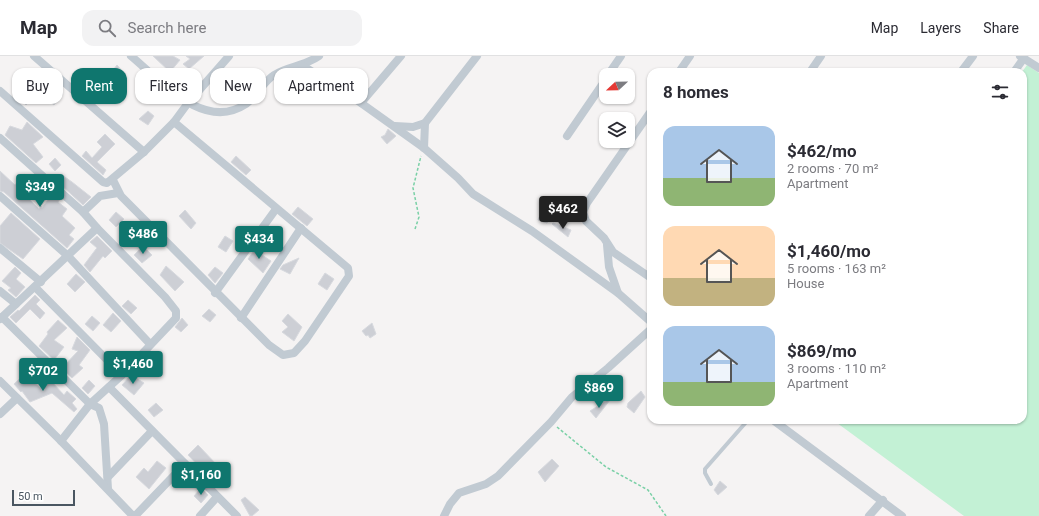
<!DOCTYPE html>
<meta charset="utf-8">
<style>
:root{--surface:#fff;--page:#f2f2f3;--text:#2b2b33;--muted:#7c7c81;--line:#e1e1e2;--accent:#0f766e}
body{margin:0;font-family:Roboto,sans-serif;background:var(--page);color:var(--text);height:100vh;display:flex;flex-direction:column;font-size:15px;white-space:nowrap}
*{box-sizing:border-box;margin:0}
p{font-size:13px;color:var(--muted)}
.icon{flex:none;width:22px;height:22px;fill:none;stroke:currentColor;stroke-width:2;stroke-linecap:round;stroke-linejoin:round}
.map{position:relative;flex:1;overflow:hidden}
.side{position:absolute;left:647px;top:12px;width:380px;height:356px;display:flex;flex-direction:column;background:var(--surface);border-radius:12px;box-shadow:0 1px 3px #0004}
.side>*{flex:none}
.hud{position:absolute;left:12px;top:12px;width:380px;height:36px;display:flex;gap:8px}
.needle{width:26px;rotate:248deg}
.tools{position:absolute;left:599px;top:12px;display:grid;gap:8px}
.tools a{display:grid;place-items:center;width:36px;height:36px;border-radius:8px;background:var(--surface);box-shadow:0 1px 3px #0004;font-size:20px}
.scale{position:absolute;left:12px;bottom:10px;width:63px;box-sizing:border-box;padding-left:4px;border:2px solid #4a5661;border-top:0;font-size:11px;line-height:14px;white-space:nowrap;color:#4a5661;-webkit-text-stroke:3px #fff;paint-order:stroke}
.price{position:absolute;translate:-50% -34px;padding:0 9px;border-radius:4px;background:var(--accent);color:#fff;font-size:13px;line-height:26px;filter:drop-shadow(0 1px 2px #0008)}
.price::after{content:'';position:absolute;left:50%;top:24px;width:12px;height:9px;margin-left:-6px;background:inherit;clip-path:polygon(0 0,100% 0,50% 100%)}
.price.selected{background:#222;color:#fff}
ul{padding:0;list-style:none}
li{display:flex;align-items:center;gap:12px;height:100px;padding:0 16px}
li span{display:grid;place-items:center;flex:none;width:112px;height:80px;border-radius:12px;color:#555}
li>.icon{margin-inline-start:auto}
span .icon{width:48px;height:48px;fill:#fffc;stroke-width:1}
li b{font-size:17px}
h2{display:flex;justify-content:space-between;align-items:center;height:48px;padding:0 16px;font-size:17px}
.chip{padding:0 14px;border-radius:12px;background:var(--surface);box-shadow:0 1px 3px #0004;font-size:14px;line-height:36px}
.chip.selected{background:var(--accent);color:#fff}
header{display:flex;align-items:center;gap:24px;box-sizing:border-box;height:56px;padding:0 20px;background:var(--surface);border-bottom:1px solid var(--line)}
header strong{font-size:19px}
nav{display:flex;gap:22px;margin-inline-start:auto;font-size:14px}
.search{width:280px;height:36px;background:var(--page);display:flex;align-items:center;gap:10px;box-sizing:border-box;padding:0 14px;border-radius:12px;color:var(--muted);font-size:15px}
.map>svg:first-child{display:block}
.green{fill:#c3f1d5}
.building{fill:#cdcfd5;stroke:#d7d9de}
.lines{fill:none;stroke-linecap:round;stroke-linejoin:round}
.path{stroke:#7ad0a6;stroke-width:1.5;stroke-dasharray:3 2;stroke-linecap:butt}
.lane{stroke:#c1cad2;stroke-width:4}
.street{stroke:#c1cad2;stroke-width:8}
</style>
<header>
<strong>Map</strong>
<div class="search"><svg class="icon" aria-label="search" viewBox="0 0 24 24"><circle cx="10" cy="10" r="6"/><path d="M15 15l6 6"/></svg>Search here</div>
<nav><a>Map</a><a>Layers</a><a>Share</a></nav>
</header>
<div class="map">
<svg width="1039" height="460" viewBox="0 0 1039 460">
<rect width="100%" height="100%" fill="#f5f3f3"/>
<!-- green -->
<polygon class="green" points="1027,9 1039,17 1039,460 964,460 833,364 1023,364 1022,16"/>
<!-- building -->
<g class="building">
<polygon points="153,0 173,0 180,4 170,16"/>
<polygon points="186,0 204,0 189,13 183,8 190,3"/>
<polygon points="117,9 123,16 117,23 111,17"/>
<polygon points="109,23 112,26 97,41 92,36"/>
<polygon points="23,32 33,42 26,49 16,39"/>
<polygon points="57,33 63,38 54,49 48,44"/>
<polygon points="148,55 154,60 148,69 139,63"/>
<polygon points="27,66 43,81 33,88 43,101 36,107 5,79 10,70 22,74"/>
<polygon points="388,73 396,80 387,88 381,81 385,79"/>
<polygon points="105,78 115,88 97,106 106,114 103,119 82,100 86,95 92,102 102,91 97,86"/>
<polygon points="236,100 251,114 246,119 231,106"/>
<polygon points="55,102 61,109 55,115 49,108"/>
<polygon points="0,115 15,129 24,118 30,123 38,131 28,142 39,153 41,150 42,152 53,137 60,143 58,146 67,153 62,160 75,172 69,179 74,183 67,192 4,136 0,135"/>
<polygon points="62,119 72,126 91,141 83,149 60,128"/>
<polygon points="544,150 553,154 547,167 538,164"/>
<polygon points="298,151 313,163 307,170 292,158"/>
<polygon points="185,154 196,167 191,173 179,160"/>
<polygon points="116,156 124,163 116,171 109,164"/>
<polygon points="11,157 40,183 23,203 0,187 0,170"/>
<polygon points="553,167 571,174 568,181 552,168"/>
<polygon points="97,180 112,195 105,202 103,200 90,216 84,209 96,193 97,192 90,186"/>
<polygon points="225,180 233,185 226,196 218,191"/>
<polygon points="143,190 152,199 142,207 134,199"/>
<polygon points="256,192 263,197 262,199 271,205 263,217 248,203"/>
<polygon points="299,202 290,218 280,213 283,209"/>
<polygon points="166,210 184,226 175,235 160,219"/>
<polygon points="15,211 21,217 16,223 25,231 16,241 8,234 11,232 2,225"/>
<polygon points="215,211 223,217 215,227 208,219"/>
<polygon points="325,217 334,223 327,234 318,228"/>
<polygon points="76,218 85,226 75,236 67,228"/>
<polygon points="35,239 40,244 36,248 45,257 40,263 30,253 16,267 10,261 18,254 19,255"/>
<polygon points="128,244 137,252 131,258 122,250"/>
<polygon points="209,253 216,259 210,266 202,260"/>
<polygon points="113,257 121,265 111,276 103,269"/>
<polygon points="288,258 302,271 294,285 282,276 288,271 282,265"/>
<polygon points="92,260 100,267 93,275 85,268"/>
<polygon points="182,262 188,269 181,276 175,271"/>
<polygon points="58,264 67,272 54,284 64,291 54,304 39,290 48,278 47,276"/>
<polygon points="372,267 376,278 370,282 368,279 366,280 362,275"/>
<polygon points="77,281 90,294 79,309 83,312 72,322 62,312 78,295 72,293"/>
<polygon points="25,318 42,334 51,325 64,339 67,335 76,343 72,347 77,353 74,356 52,337 30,346 22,335 21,336 14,328"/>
<polygon points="131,319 144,327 134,339 122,329"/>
<polygon points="89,324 95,330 88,338 82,332"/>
<polygon points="641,335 645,341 634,357 627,351 628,347"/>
<polygon points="609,343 610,344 596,362 590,355"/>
<polygon points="156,347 163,354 154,361 148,354"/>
<polygon points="198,389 217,409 207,419 188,399"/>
<polygon points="552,403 559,410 545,426 538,416"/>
<polygon points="157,405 166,412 149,433 136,421 144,412 148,416"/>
<polygon points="185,416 192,422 184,431 177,424"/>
<polygon points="720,425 727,431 718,439 714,434"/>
<polygon points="201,432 208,439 201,447 194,440"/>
<polygon points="245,441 259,454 252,460 250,460 241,444"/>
</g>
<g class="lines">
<!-- path -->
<g class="path">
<polyline points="415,173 419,161 413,132 421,100"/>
<polyline points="557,371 606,411 648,434 666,460"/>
</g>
<!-- lane -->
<polyline class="lane" points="711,428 705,417 705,413 748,364"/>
<!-- street -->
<g class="street">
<polyline points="34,0 144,96"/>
<path d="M131,0C161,25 204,76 246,48C257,40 263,26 274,19C288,10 305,10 319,0"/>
<polyline points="1020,0 1039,12"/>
<polyline points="302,9 361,47 424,92 458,122 473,138 532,175 618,237 651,266"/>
<polyline points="679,16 690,0"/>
<polyline points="810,16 821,0"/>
<polyline points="961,16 973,0"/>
<polyline points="1014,16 1024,2"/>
<polyline points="608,19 621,0"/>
<polyline points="0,35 103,126 107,127 144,96 174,66 188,47 229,0"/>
<polyline points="361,47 401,0"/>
<polyline points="651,55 587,147 583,156 586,165 604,182 613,196 651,222"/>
<polyline points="395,70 413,71 425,67"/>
<polyline points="567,80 606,23"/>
<polyline points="0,82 83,156 97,172 165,241 176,255 176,262 122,319 90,348 61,385"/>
<polyline points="424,92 425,67 477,0"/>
<polyline points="113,124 121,140 269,289 283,299 294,297 305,285 349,220 348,212 174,66"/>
<polyline points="0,140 68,200 150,288"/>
<polyline points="83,156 100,140 118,137"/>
<polyline points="607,189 609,211 618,237"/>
<polyline points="0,192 41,226"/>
<polyline points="35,231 122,319"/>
<polyline points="0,235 16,248"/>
<polyline points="215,237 276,153"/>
<polyline points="2,261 90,348 99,352 104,368 108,433"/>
<polyline points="241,262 301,172"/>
<polyline points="0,263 97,172"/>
<polyline points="0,325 61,385 133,460"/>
<polyline points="109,331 237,460"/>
<polyline points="0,358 17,342"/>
<polyline points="773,364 902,460"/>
<polyline points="108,421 152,375"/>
<polyline points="135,460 185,408"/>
<polyline points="200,460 217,441"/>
<polyline points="444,460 450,448 459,437 486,428 498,420 551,366 572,341 608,312 651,273"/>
<polyline points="869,460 883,444"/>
</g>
</g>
</svg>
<div class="tools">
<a><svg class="needle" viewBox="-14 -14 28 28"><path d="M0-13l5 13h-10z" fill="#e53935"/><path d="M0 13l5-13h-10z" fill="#7c7c81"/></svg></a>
<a><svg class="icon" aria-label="layers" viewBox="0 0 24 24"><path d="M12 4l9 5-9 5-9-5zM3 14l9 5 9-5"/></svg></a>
</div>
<div class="scale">50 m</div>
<b class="price" style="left:40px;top:152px">$349</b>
<b class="price selected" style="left:563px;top:174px">$462</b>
<b class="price" style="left:143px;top:199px">$486</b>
<b class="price" style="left:259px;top:204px">$434</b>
<b class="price" style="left:133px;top:329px">$1,460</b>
<b class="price" style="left:43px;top:336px">$702</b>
<b class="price" style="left:599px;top:353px">$869</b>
<b class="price" style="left:201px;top:440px">$1,160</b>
<div class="hud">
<a class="chip">Buy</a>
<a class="chip selected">Rent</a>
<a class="chip">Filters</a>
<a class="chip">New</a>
<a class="chip">Apartment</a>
</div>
<section class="side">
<h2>8 homes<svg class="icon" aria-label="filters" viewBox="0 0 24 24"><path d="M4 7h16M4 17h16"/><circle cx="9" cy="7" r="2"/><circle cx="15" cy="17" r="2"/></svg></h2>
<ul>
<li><span style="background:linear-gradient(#a9c7e8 65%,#8fb573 0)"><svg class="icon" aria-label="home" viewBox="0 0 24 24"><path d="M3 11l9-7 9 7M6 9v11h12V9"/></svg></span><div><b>$462/mo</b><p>2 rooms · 70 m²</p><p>Apartment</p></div></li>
<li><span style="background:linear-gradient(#ffd9b3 65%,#c2b280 0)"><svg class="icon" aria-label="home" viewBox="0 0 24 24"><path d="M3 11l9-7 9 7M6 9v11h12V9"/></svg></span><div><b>$1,460/mo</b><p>5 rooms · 163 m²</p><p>House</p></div></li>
<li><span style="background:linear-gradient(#a9c7e8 70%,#8fb573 0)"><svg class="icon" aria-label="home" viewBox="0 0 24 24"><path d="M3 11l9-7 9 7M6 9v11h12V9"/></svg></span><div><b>$869/mo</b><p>3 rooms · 110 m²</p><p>Apartment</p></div></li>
</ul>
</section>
</div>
